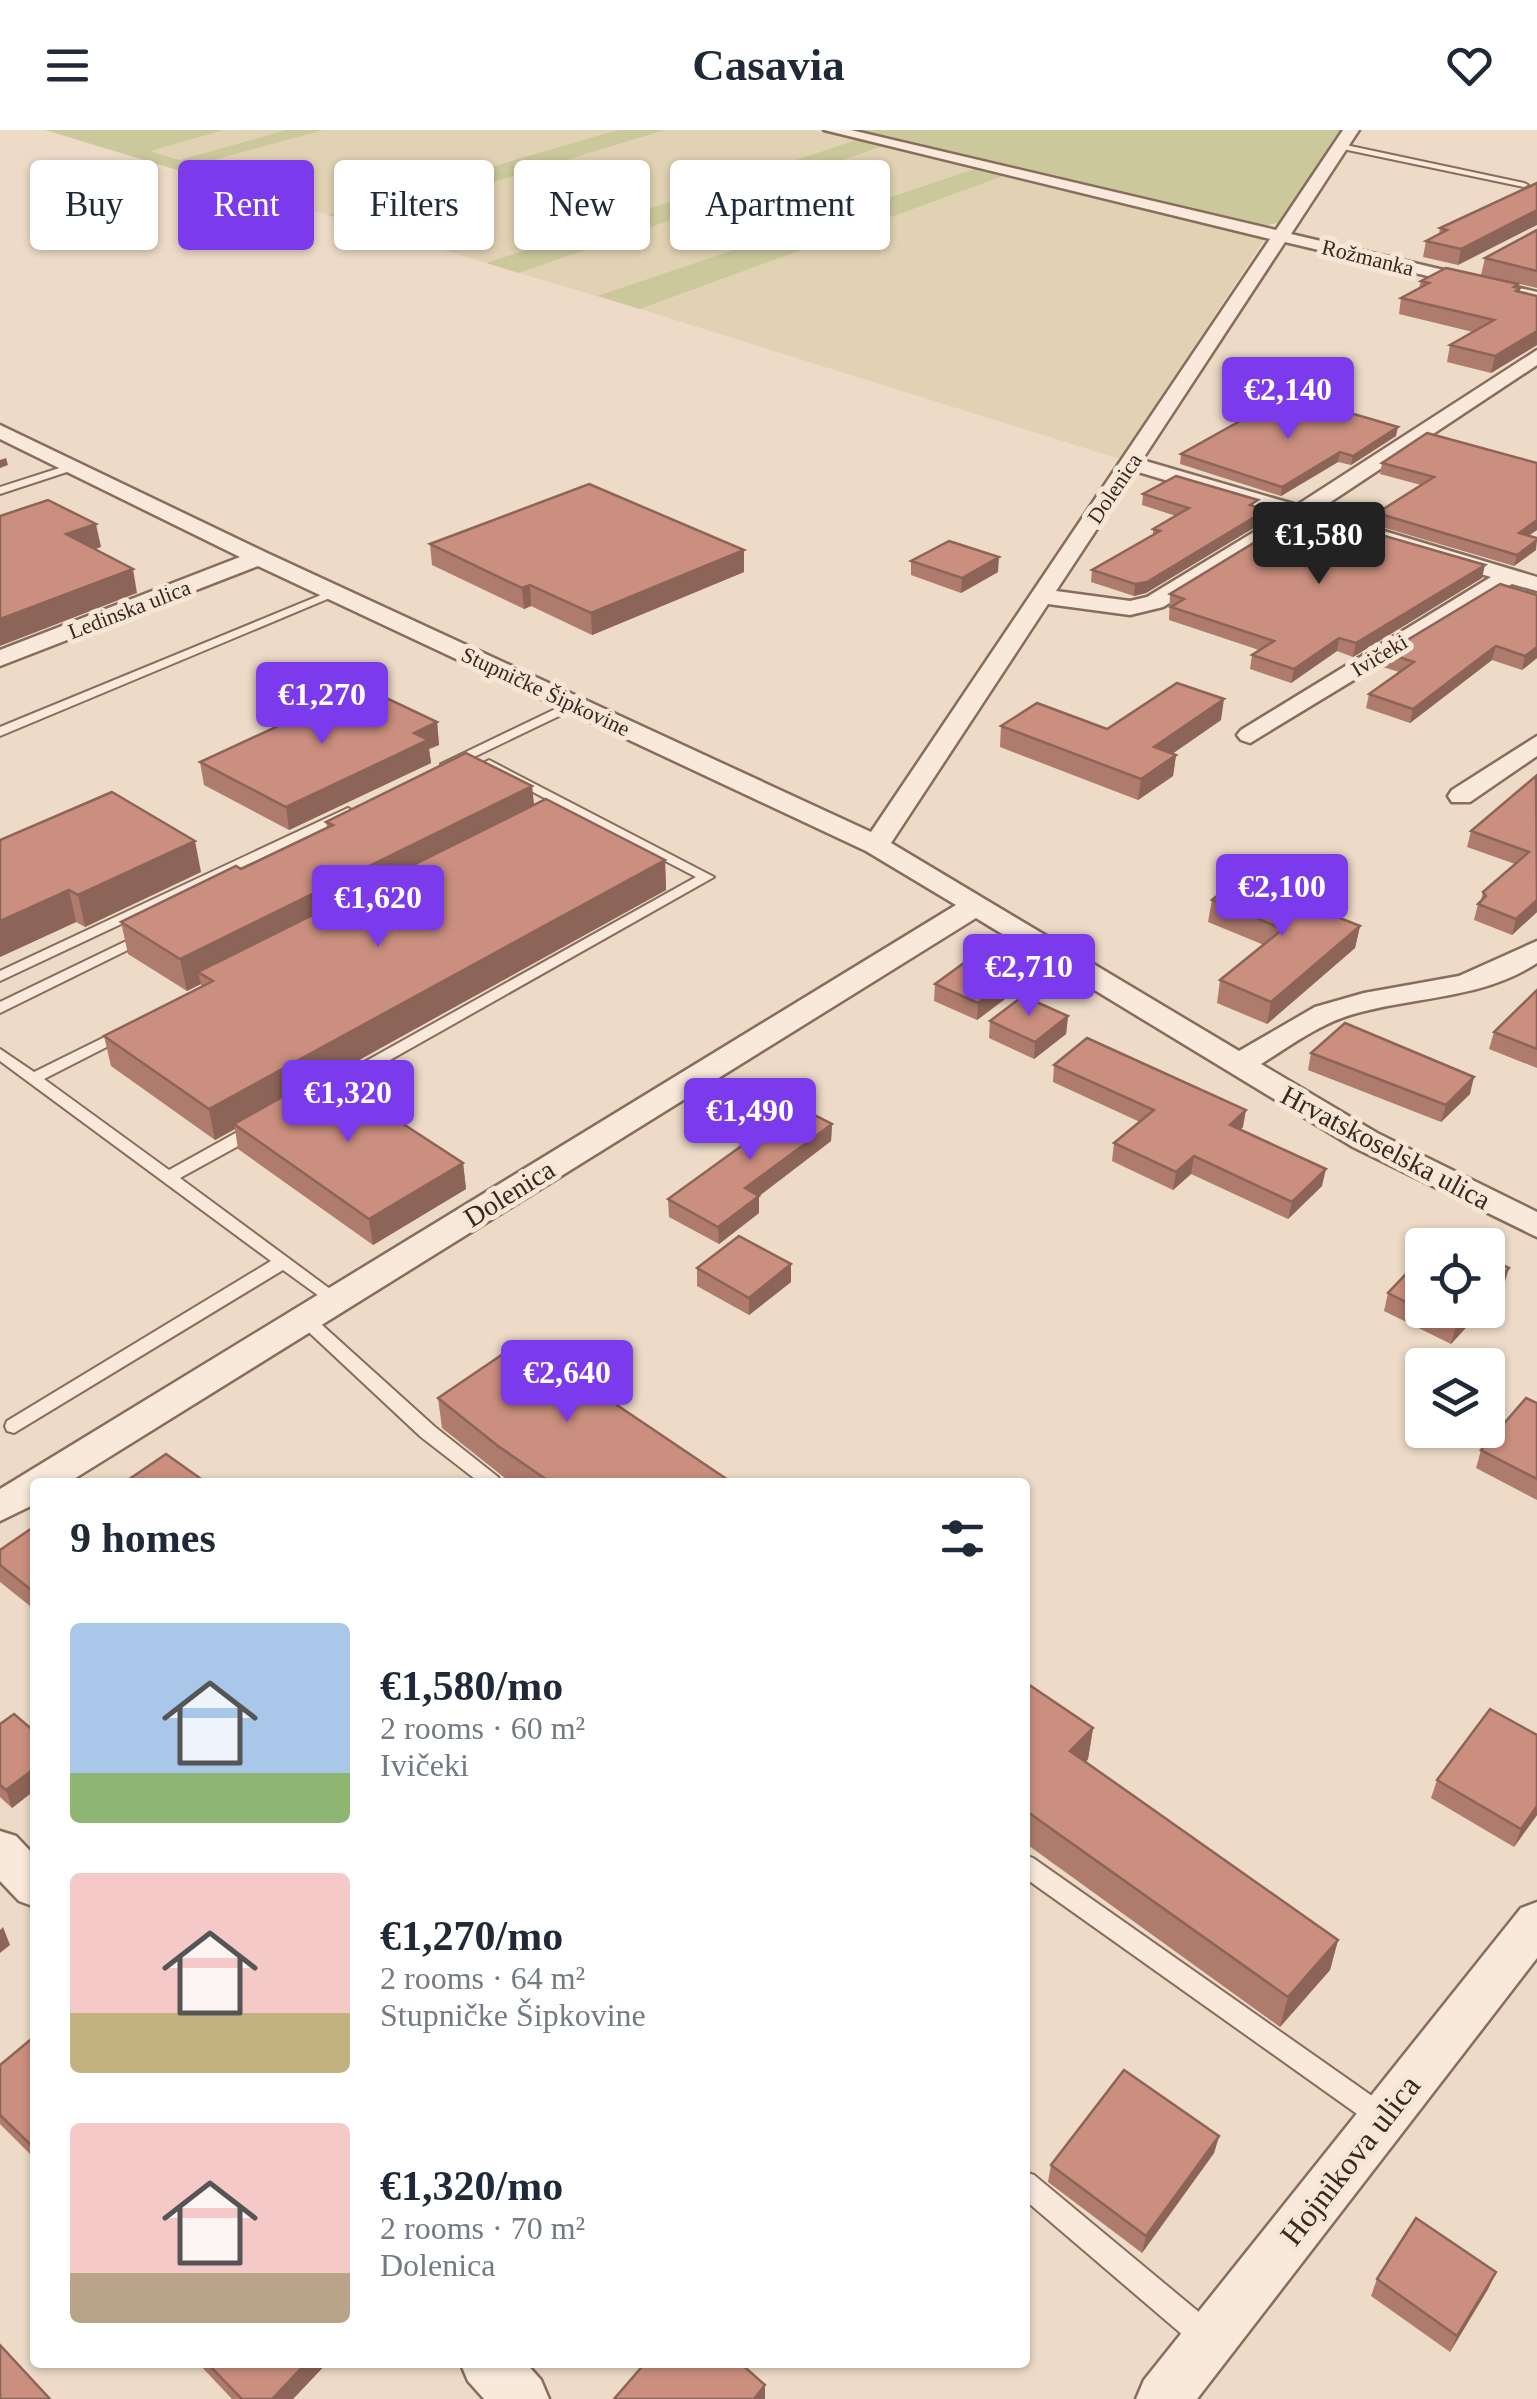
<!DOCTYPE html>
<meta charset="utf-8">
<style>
:root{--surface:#fff;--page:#f6f6f7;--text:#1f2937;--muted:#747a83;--accent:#7c3aed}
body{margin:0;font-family:"Times New Roman",serif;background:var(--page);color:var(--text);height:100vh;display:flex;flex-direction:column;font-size:38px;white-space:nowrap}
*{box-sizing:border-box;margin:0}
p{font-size:32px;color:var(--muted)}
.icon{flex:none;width:55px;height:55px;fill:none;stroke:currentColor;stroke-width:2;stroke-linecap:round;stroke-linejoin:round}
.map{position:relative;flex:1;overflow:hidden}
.panel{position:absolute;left:30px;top:1348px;width:1000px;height:890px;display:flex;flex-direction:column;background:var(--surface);border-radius:10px;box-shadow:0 2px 8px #0004}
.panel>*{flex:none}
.hud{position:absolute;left:30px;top:30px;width:1000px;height:90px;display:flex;gap:20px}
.controls{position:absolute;left:1405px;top:1098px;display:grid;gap:20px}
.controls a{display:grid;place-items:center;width:100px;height:100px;border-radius:10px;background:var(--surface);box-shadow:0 2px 8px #0004;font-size:50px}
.price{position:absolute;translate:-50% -85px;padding:0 22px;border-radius:10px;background:var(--accent);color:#fff;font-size:32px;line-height:65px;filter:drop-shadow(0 2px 5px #0008)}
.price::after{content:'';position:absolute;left:50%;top:60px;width:30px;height:22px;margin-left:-15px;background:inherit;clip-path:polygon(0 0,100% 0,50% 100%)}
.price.on{background:#222;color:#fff}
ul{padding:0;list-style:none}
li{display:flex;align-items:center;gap:30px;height:250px;padding:0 40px}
li span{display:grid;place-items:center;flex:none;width:280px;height:200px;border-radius:10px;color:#555}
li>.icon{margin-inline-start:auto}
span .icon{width:120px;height:120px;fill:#fffc;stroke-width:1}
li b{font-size:42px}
h2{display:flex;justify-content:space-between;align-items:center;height:120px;padding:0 40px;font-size:42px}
.tag{padding:0 35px;border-radius:10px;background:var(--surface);box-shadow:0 2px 8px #0004;font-size:35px;line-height:90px}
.tag.on{background:var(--accent);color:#fff}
header{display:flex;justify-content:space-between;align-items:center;height:130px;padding:0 40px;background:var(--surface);font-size:45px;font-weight:800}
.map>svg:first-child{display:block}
.farmland{fill:#e2d2b4}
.green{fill:#cbc89b}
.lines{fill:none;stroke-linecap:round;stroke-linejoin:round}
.service-casing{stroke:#886c5d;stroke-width:4}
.minor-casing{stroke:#886c5d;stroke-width:5}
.service{fill:#f8e9da;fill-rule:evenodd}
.minor{fill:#f8e9da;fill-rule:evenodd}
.wall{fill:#ae7b6c}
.shaded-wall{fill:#8d6458}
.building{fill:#ca8f7e;stroke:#8d6458;stroke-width:2.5}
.labels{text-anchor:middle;stroke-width:10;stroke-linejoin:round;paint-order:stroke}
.far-street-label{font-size:22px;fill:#392720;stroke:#f5e6d6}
.street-label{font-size:28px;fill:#392720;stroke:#f5e6d6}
.near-street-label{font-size:32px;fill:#392720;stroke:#f5e6d6}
</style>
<header><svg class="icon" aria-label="menu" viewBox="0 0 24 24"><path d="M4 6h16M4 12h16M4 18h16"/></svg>Casavia<svg class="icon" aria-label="heart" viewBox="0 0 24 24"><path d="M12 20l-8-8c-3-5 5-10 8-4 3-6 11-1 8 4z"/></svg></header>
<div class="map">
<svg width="1537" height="2269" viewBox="0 0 1537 2269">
<rect width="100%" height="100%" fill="#eddac7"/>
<!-- farmland -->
<g class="farmland">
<polygon points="224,0 286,0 179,30 148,21"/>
<polygon points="324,0 617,0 328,85 177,40"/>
<polygon points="665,0 812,0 856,10 486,133 356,94"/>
<polygon points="883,16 977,38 597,166 519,143"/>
<polygon points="1006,45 1266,107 1120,329 640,179"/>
</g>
<!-- green -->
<g class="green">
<polygon points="45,0 224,0 150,21 179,30 286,0 324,0 177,40"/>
<polygon points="617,0 665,0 356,94 328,85"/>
<polygon points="845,0 1342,0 1281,92 1265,96"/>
<polygon points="856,10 883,16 519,143 486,133"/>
<polygon points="977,38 1006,45 640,179 597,166"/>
</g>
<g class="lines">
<defs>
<g id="service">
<polygon points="1341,14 1524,53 1528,55 1524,57 1338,18"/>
<polygon points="72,334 77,337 76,339 0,364 0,357"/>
<polygon points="333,460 339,463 337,465 0,606 0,597"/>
<polygon points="574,570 580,574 578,577 453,637 443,637 441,634"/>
<polygon points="489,630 714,747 328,965 316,965 314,962 316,959 696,747 489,639 468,649 461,645"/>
<polygon points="348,678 355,682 353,685 0,851 0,841"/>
<polygon points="145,802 152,806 150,809 0,883 0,872"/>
<polygon points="125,897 133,902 130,905 44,949 169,1040 250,995 262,995 264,999 262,1003 180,1048 345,1170 336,1176 330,1174 283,1140 14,1303 7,1301 5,1296 7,1291 271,1131 0,931 0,919 34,942"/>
<polygon points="305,1183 311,1185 435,1297 498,1347 500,1352 479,1352 421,1307 299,1193 296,1189"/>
<polygon points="1025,1725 1033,1728 1392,1980 1395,1988 1392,1996 1383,2000 1374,1996 1025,1748"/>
<polygon points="1025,2042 1034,2045 1218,2198 1221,2208 1218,2218 1208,2221 1198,2218 1025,2070"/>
</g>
<g id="minor">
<path d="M824,0H851L1276,100L1343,0H1359L1291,104L1537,162V172L1285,112L1142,330L1297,375L1537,220V235L1317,381L1537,447V461L1512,454L1250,613L1241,610L1237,605L1241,600L1491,447L1302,391L1163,477L1130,485L1048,474L891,713L1239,921L1315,877L1364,863L1459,846L1537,811V833C1481,870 1413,866 1350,885C1318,895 1290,916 1261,934L1377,1003L1537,1082V1107L1353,1017L976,788L69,1352H35V1374L0,1391V1359L956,775L866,721L258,436L0,536V520L240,427L0,309V295L267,423L871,702L1270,109ZM1135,341L1282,385L1147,467L1130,471L1056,461Z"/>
<polygon points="1537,606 1537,626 1470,672 1452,672 1448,666 1452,660"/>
<polygon points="0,1701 16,1706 35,1726 35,1777 19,1771 0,1751"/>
<polygon points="1537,1772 1537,1828 1197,2269 1136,2269 1144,2250 1521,1778"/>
<polygon points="460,2232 525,2232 541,2250 549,2269 484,2269 468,2251"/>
</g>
</defs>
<!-- service casing -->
<use href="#service" class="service-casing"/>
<!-- minor casing -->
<use href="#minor" class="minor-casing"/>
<!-- service -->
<use href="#service" class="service"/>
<!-- minor -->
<use href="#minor" class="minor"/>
</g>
<!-- wall -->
<g class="wall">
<polygon points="1521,62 1458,135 1423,127 1426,111 1439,104 1440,98"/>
<polygon points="1537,100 1537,158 1481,145 1485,128"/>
<polygon points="1421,151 1518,154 1518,157 1520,158 1520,162 1537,166 1537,215 1491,243 1447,232 1450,215 1473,202 1399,184 1401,168 1419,158"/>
<polygon points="1427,303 1537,400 1529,405 1536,420 1514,436 1375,395 1377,383 1421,355 1380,344 1382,333"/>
<polygon points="1396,306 1351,335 1338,332 1281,366 1180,334 1181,324"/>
<polygon points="1143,364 1257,377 1266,380 1265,391 1146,463 1134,466 1091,452 1092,440 1153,405 1153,399 1176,386 1142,375"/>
<polygon points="430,414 744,442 592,505 531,476 524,479 432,435"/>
<polygon points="911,431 998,442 961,463 911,445"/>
<polygon points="1482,448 1353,527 1337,521 1291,553 1250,539 1252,525 1259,520 1169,490 1170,464"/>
<polygon points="1500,454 1537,528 1522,540 1492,530 1410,593 1366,578 1369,564 1399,542 1383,537 1386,523"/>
<polygon points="1221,590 1173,623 1176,625 1173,646 1138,670 1000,617 1001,596 1107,599"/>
<polygon points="437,592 439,615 429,619 431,633 289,700 204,655 200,632"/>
<polygon points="1536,646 1537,782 1512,805 1474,790 1478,774 1481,770 1483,762 1515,734 1467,717 1471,701"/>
<polygon points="532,656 534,675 665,730 666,760 330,946 463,1033 466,1059 373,1115 238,1019 235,999 215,1010 111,936 104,906 201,857 201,854 187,861 128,824 121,792 241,739 327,697 326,692"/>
<polygon points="0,710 201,742 85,797 76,792 0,827"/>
<polygon points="1212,770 1360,796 1355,818 1267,894 1217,873 1220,850 1264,815 1208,792"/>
<polygon points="1011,849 1009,866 977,890 934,871 935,854"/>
<polygon points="1537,860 1537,938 1489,919 1494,902"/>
<polygon points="1068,886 1066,904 1034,929 989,908 990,891"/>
<polygon points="1311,923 1470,964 1441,992 1308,940"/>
<polygon points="1054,935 1243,997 1240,1000 1322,1056 1288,1089 1191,1044 1173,1060 1112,1031 1114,1013 1140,992 1053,952"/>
<polygon points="832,994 831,1011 759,1066 759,1083 719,1114 669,1087 668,1069 745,1014 744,997"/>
<polygon points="697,1138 791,1152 749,1185 697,1156"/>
<polygon points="1388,1163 1422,1180 1482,1180 1451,1214 1384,1181"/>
<polygon points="438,1268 731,1352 510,1352 442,1298"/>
<polygon points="1537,1273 1537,1370 1476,1338 1481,1320"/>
<polygon points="35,1396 35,1480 0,1452 0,1420"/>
<polygon points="1025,1552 1093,1598 1088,1629 1086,1632 1338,1810 1330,1840 1280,1897 1025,1713"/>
<polygon points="0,1594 35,1602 35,1660 12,1678 0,1667"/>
<polygon points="1437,1650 1537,1685 1514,1717 1431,1668"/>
<polygon points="35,1906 35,2029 0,1994 0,1935"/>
<polygon points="1219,2006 1214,2023 1142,2123 1048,2052 1051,2035"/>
<polygon points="1496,2142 1488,2159 1450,2222 1371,2166 1377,2149"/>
<polygon points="197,2232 328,2232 293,2269 232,2269"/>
</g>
<!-- shaded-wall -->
<g class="shaded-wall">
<polygon points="1537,80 1537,95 1458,135 1461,119"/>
<polygon points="1537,201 1537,215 1491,243 1495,226"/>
<polygon points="1398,297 1396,306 1351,335 1353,326"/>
<polygon points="1340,322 1338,332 1281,366 1282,357"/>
<polygon points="6,328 8,335 0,338 0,330"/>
<polygon points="1266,380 1265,391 1146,463 1134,466 1135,454"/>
<polygon points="1537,390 1537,400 1517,414 1519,403"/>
<polygon points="96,394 101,417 71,428 66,404"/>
<polygon points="1537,410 1536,420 1514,436 1517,425"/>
<polygon points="744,420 744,442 592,505 591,483"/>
<polygon points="999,427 998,442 961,463 962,448"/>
<polygon points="1485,435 1482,448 1353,527 1356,513"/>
<polygon points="133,439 137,463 0,516 0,489"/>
<polygon points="530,455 531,476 524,479 522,458"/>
<polygon points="1339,508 1337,521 1291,553 1294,539"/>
<polygon points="1496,516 1492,530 1410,593 1413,579"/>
<polygon points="1537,517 1537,528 1522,540 1525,526"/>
<polygon points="1224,569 1221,590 1152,638 1154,617"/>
<polygon points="437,592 439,615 429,619 431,633 289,700 286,677 414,603"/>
<polygon points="1176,625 1173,646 1138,670 1141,649"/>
<polygon points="532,656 535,686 198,842 201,854 187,861 180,829"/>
<polygon points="195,711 201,742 85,797 78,765"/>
<polygon points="665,730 666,760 238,997 234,994 235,999 215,1010 209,979"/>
<polygon points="69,760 76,792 0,827 0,791"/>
<polygon points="1537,770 1537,782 1512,805 1516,789"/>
<polygon points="1360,796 1355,818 1267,894 1271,872"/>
<polygon points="1011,849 1009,866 977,890 978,873"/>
<polygon points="1068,886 1066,904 1034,929 1035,912"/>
<polygon points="1474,947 1470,964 1441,992 1446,975"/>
<polygon points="1246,980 1243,997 1227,1012 1230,995"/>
<polygon points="832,994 831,1011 746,1076 745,1058"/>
<polygon points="1194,1026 1191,1044 1173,1060 1176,1042"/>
<polygon points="463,1033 466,1059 373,1115 369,1089"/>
<polygon points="1326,1039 1322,1056 1288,1089 1292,1072"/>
<polygon points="759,1066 759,1083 719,1114 718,1097"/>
<polygon points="791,1134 791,1152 749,1185 749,1168"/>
<polygon points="1509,1138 1504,1155 1488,1174 1488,1162"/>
<polygon points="1471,1180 1482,1180 1451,1214 1456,1196"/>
<polygon points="1093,1598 1088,1629 1066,1652 1070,1621"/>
<polygon points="35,1638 35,1660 12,1678 6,1660"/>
<polygon points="1537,1676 1537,1685 1514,1717 1521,1699"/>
<polygon points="3,1797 10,1815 0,1823 0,1800"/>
<polygon points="1338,1810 1330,1840 1280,1897 1288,1867"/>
<polygon points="1219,2006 1214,2023 1142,2123 1146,2106"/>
<polygon points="1496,2142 1488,2159 1450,2222 1457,2206"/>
<polygon points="307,2232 328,2232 293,2269 272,2269"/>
<polygon points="765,2255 765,2269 754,2269"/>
</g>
<!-- building -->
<g class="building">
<polygon points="1537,53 1537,80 1461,119 1426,111 1447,100 1440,98"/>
<polygon points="1537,100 1537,141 1485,128"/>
<polygon points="1446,138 1518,154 1514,157 1520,158 1516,161 1537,166 1537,201 1495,226 1450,215 1494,190 1401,168 1429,153 1421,151"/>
<polygon points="1274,272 1325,286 1337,279 1398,297 1353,326 1340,322 1282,357 1181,324"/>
<polygon points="1427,303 1537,333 1537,390 1519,403 1537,408 1537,410 1517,425 1377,383 1434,347 1382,333"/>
<polygon points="1176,346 1258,370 1250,375 1266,380 1147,452 1135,454 1092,440 1160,401 1153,399 1189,378 1143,364"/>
<polygon points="589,354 744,420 591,483 530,455 522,458 430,414"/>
<polygon points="48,370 96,394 66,404 133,439 0,489 0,386"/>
<polygon points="1296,387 1345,402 1354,397 1485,435 1356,513 1339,508 1294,539 1252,525 1274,511 1171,477 1184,469 1170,464"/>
<polygon points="949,411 999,427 962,448 911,431"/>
<polygon points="1500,454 1537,465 1537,517 1525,526 1496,516 1413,579 1369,564 1414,532 1386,523"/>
<polygon points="1177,553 1224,569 1154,617 1176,625 1141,649 1001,596 1037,573 1107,599"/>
<polygon points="363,557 437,592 414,603 428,610 286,677 200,632"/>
<polygon points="466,623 532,656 180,829 121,792 236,736 241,739 333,695 326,692"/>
<polygon points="1536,646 1537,770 1516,789 1478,774 1486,766 1483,762 1529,722 1471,701"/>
<polygon points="112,662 195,711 78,765 69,760 0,791 0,710"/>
<polygon points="546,669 665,730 209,979 104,906 213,851 198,842"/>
<polygon points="1240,748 1360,796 1271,872 1220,850 1283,799 1212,770"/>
<polygon points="968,830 1011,849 978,873 935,854"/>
<polygon points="1537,860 1537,919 1494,902"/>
<polygon points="1023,866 1068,886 1035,912 990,891"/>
<polygon points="1345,893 1474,947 1446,975 1311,923"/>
<polygon points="1087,908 1246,980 1230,995 1326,1039 1292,1072 1194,1026 1176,1042 1114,1013 1154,980 1054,935"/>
<polygon points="325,943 463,1033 369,1089 234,994"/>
<polygon points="783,969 832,994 745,1058 759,1066 718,1097 668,1069 758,1004 744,997"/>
<polygon points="739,1106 791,1134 749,1168 697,1138"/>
<polygon points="1442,1107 1460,1115 1434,1115"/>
<polygon points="1422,1127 1422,1180 1388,1163"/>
<polygon points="1488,1128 1509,1138 1488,1162"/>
<polygon points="1423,1180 1471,1180 1456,1196"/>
<polygon points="522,1211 731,1352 550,1352 498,1316 438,1268"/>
<polygon points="1526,1268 1537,1273 1537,1349 1481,1320"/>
<polygon points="166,1324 204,1351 202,1352 125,1352"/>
<polygon points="35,1396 35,1463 0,1435 0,1420"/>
<polygon points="1025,1552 1093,1598 1070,1621 1338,1810 1288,1867 1025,1680"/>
<polygon points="1490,1579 1537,1605 1537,1676 1521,1699 1437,1650"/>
<polygon points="14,1584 35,1602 35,1638 6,1660 0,1655 0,1594"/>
<polygon points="35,1906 35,2019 0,1985 0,1935"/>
<polygon points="1124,1940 1219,2006 1146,2106 1051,2035"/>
<polygon points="1416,2088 1496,2142 1457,2206 1377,2149"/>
<polygon points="0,2215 50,2269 0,2269"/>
<polygon points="206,2232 307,2232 272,2269 242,2269"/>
<polygon points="646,2232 739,2232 765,2255 754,2269 614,2269"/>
</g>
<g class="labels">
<!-- far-street labels -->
<g class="far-street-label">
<text transform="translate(1368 127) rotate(14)" y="8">Rožmanka</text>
<text transform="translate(1114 358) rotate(-56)" y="8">Dolenica</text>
<text transform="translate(129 479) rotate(-21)" y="8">Ledinska ulica</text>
<text transform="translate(1379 525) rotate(-31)" y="8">Ivičeki</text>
<text transform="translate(546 561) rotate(25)" y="8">Stupničke Šipkovine</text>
</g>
<!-- street labels -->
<g class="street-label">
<text transform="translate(1386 1017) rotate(28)" y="10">Hrvatskoselska ulica</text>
<text transform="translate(509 1063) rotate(-32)" y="10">Dolenica</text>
</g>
<!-- near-street labels -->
<g class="near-street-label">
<text transform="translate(1350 2030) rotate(-52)" y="11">Hojnikova ulica</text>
</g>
</g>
</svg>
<div class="controls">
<a><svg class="icon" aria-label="locate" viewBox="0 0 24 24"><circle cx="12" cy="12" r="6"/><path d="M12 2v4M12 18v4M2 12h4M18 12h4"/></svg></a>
<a><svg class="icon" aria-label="layers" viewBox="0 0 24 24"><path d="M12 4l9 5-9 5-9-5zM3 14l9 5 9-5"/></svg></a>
</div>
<b class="price" style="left:1288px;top:312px">€2,140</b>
<b class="price on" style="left:1319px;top:457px">€1,580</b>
<b class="price" style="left:322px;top:617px">€1,270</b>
<b class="price" style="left:1282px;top:809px">€2,100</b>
<b class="price" style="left:378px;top:820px">€1,620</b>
<b class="price" style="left:1029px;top:889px">€2,710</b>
<b class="price" style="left:348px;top:1015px">€1,320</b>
<b class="price" style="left:750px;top:1033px">€1,490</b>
<b class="price" style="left:567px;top:1295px">€2,640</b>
<div class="hud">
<a class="tag">Buy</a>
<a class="tag on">Rent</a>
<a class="tag">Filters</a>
<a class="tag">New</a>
<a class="tag">Apartment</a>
</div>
<section class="panel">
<h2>9 homes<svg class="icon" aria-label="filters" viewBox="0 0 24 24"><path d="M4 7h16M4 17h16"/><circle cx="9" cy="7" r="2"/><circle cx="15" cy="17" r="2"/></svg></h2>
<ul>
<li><span style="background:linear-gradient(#a9c7e8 75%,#8fb573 0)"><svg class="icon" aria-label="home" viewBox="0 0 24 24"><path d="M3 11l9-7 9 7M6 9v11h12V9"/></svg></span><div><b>€1,580/mo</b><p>2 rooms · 60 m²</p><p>Ivičeki</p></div></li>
<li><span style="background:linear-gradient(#f6c9c9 70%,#c2b280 0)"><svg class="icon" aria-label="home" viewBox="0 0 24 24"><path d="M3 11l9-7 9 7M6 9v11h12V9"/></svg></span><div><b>€1,270/mo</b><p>2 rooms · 64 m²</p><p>Stupničke Šipkovine</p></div></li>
<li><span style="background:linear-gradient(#f6c9c9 75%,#b9a48a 0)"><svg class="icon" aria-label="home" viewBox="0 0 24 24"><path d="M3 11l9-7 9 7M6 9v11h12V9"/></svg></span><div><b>€1,320/mo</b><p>2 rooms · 70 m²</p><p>Dolenica</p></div></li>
</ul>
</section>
</div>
